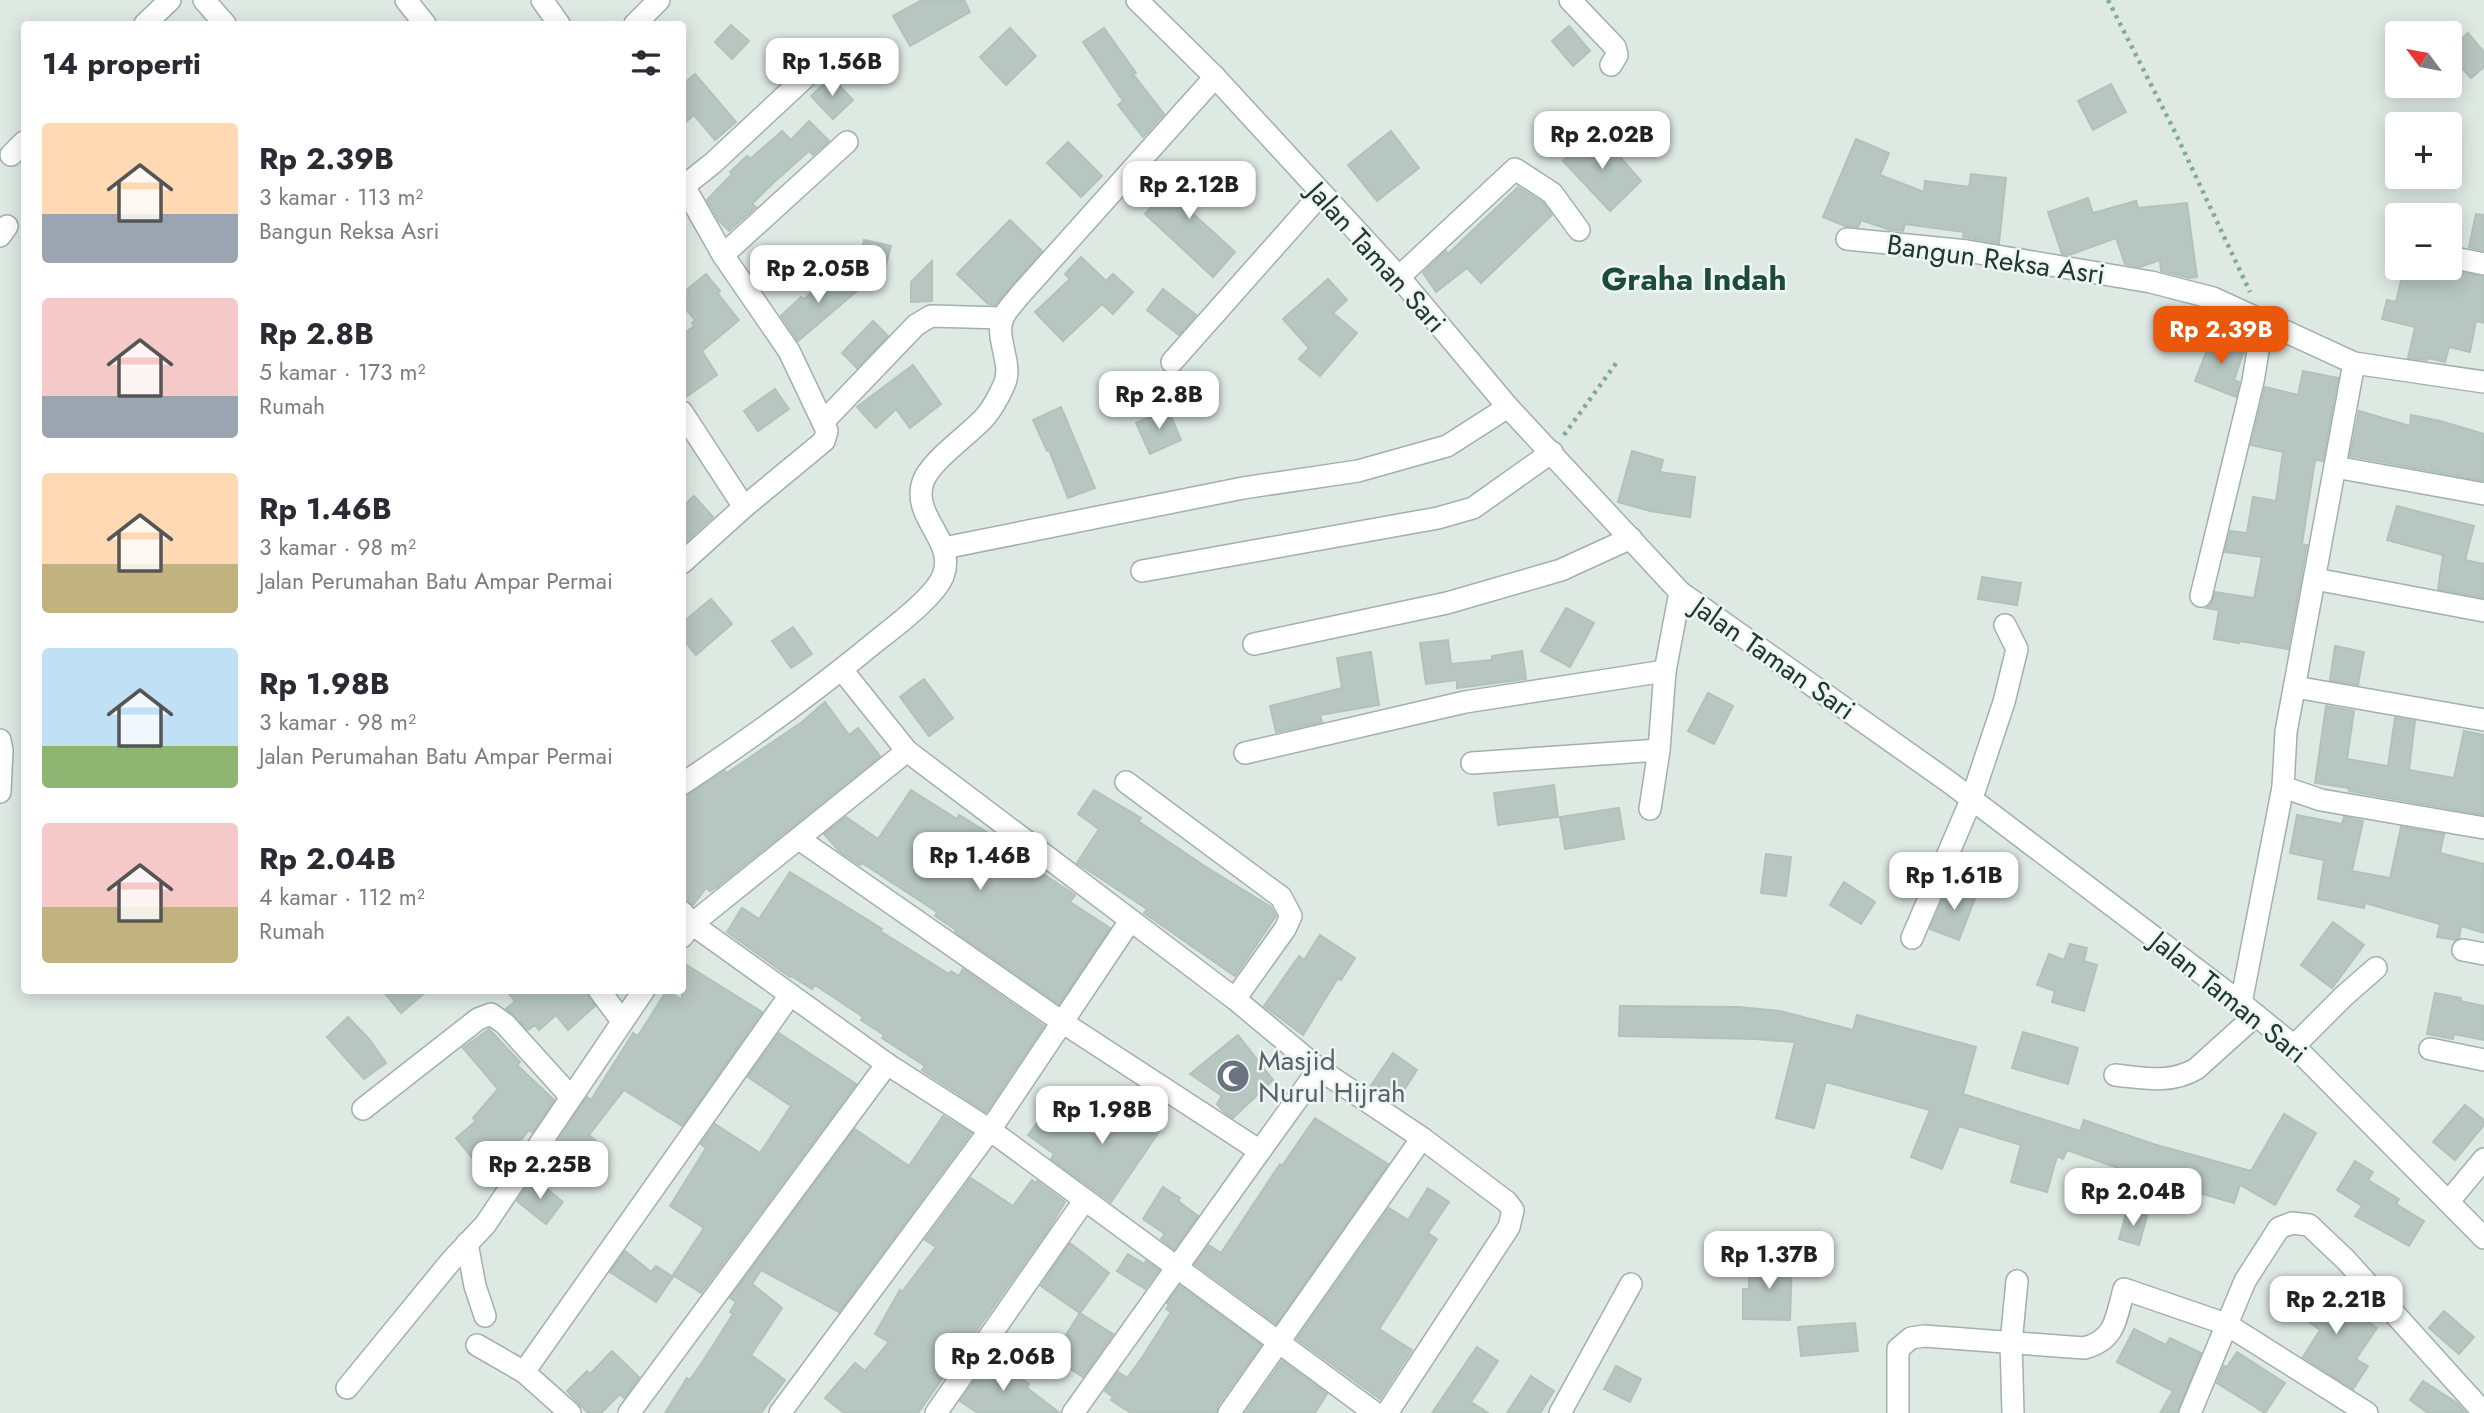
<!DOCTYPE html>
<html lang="id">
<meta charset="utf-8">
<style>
:root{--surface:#fff;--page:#f7f7f7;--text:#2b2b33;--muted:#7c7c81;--accent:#ea580c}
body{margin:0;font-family:Jost,sans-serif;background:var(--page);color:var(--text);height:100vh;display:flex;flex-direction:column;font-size:26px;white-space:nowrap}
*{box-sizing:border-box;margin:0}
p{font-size:23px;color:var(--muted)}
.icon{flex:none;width:38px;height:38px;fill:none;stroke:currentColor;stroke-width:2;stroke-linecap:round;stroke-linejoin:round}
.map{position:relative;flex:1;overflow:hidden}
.drawer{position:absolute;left:21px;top:21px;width:665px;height:973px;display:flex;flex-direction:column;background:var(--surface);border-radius:7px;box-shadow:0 4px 18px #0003}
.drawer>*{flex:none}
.needle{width:46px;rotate:302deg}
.fabs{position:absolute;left:2385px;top:21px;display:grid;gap:14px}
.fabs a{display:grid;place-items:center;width:77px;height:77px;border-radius:7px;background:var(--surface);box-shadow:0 4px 18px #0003;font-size:35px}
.price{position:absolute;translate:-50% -60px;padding:0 16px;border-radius:14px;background:#fff;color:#222;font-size:23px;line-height:46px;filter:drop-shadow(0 2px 4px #0008)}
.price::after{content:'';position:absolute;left:50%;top:42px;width:21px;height:16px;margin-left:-10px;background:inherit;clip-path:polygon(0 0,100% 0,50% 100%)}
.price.current{background:var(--accent);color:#fff}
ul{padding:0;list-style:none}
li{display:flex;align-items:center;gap:21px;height:175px;padding:0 21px}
li span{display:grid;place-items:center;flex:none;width:196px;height:140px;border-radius:7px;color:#555}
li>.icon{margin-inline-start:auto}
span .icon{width:84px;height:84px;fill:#fffc;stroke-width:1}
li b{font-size:30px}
h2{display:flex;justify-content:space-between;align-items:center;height:84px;padding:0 21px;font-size:30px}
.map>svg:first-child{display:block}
.building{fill:#b7c6c0;stroke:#b1c2bb;stroke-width:2}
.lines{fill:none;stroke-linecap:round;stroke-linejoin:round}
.minor-casing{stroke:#a1b0ab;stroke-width:24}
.path{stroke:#80ab9d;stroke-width:4.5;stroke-dasharray:3.5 5;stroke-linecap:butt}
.minor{stroke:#fff;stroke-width:21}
.labels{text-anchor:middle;stroke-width:5;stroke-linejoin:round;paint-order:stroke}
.street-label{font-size:28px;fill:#203831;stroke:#eef6f2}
.worship-label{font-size:28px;fill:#5b616d;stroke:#eef6f2;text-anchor:start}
.quarter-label{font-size:32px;font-weight:bold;fill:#1e493e;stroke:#eef6f2}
</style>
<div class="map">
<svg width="2484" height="1413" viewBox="0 0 2484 1413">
<rect width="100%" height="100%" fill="#dee9e4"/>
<!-- building -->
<g class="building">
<polygon points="922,0 964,0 970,12 910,46 893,16"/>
<polygon points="731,25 749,41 732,59 715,42"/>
<polygon points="1569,26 1590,51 1573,66 1552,41"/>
<polygon points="1010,28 1036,56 1006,85 980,57"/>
<polygon points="1104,28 1136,73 1133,74 1164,114 1143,137 1118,105 1123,101 1083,42"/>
<polygon points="2468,33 2484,52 2484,67 2471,78 2450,55 2450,49"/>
<polygon points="695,74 736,122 715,140 694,115 682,125 682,85"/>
<polygon points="831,77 853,100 833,119 811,96"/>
<polygon points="2111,84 2126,112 2093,130 2078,101"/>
<polygon points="809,121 829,141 813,155 809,151 772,184 752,204 756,207 729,231 719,221 707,200 732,174 730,172 747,156 750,159 782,131 791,140"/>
<polygon points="1596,130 1641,181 1610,211 1563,161"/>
<polygon points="1391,131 1419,168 1377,201 1348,165"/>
<polygon points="1856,139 1889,153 1880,175 1924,192 1925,181 1969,187 1971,174 2006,178 1999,243 1963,237 1964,232 1905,224 1903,231 1890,230 1861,220 1858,227 1845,226 1823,217"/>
<polygon points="1068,142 1102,176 1081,197 1047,163"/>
<polygon points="1184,163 1210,183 1189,210 1235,252 1213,277 1145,214 1171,186 1168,184"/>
<polygon points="1518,187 1543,203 1552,215 1481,283 1467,268 1436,292 1423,273 1446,251 1448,254"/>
<polygon points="2088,198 2093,213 2136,201 2138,208 2187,203 2197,277 2190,278 2161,271 2160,260 2140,267 2125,264 2116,238 2069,255 2062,254 2048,212"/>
<polygon points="2476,214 2484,215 2484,251 2469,247"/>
<polygon points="1010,220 1042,251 995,305 988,304 957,274"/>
<polygon points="864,240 891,246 885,268 859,262"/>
<polygon points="1081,257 1106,281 1113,274 1133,292 1113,314 1102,304 1063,341 1035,312 1070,279 1065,274"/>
<polygon points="932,261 932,301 911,302 911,282"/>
<polygon points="2404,268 2427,268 2462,276 2463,273 2484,277 2484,323 2476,321 2470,352 2449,347 2445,362 2428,358 2427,360 2408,358 2415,327 2382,319 2387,300 2396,302"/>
<polygon points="839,270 857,291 798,341 781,316 801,297 804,299"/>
<polygon points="706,274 720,291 718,294 739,320 702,351 717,375 683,399 682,327 686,332 694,326 692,323 695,320 682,305 682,294"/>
<polygon points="1328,279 1347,300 1333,313 1357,333 1320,376 1299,359 1309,348 1283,319"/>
<polygon points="1163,289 1196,315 1179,335 1147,310"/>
<polygon points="873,321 888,336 857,368 842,353"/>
<polygon points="2213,335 2245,348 2234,380 2239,382 2236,397 2195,381"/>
<polygon points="913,365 941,404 910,428 896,409 876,428 857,407"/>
<polygon points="2303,371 2338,378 2323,461 2315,460 2302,544 2307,545 2288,649 2239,641 2239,643 2214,639 2219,610 2206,608 2211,605 2215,592 2254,598 2262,557 2225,552 2230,531 2247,533 2253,497 2276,501 2283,452 2251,445 2265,387 2298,395"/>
<polygon points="775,389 789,409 758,431 744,411"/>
<polygon points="1061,407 1095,488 1068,498 1049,450 1047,451 1033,420"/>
<polygon points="1168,409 1181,440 1150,454 1136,423"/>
<polygon points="2359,411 2410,426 2411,415 2440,421 2484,434 2484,481 2350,456"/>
<polygon points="1632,451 1663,460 1660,472 1695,477 1690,517 1650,511 1618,502"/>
<polygon points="694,496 713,517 682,545 682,507"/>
<polygon points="2397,506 2474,526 2465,560 2484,564 2484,598 2438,589 2443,555 2387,540"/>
<polygon points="1982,577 2021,583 2017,605 1978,599"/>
<polygon points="711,599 732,624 696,655 682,638 682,623"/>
<polygon points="1566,608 1594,623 1570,667 1541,651"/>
<polygon points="793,627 812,654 791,668 772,641"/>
<polygon points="1448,640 1451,664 1492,660 1492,656 1522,651 1526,679 1457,688 1457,680 1426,684 1420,643"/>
<polygon points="2335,646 2364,652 2358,685 2330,680"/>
<polygon points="1371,652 1379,705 1320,715 1322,722 1276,732 1270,706 1342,688 1337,658"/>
<polygon points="924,679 953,718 929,736 900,697"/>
<polygon points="1708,693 1733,706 1714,744 1688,731"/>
<polygon points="825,702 849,735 858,728 880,756 717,887 710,891 706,888 693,905 682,899 682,799 725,771 727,773 802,722"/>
<polygon points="2326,706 2354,711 2347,759 2388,766 2395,718 2415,721 2409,770 2454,778 2464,731 2484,735 2484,815 2349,791 2349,788 2315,783"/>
<polygon points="1554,785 1558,817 1498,825 1494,793"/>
<polygon points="911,790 957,819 959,815 1008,845 1006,849 1075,895 1070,902 1110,928 1059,1004 955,932 956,930 935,916 937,912 862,863 860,865 839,851 824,834 846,817 878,839"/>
<polygon points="1094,790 1141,818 1138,821 1206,867 1271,907 1276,916 1235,976 1144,913 1147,909 1077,863 1099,829 1078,814"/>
<polygon points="1619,808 1624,839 1565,849 1560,817"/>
<polygon points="2297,815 2342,824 2344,817 2363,821 2352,871 2390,878 2401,827 2444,834 2440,853 2484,864 2484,933 2461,926 2459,938 2455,940 2437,937 2440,924 2365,903 2364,908 2318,899 2324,860 2290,853"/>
<polygon points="1766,854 1791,857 1786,896 1761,893"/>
<polygon points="790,872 860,915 882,929 880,931 949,974 951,971 959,976 963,969 1044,1026 986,1112 922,1070 925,1066 882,1038 884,1035 861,1020 863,1017 815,985 812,989 791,976 790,977 727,932 742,908 759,919"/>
<polygon points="1844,882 1875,902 1861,924 1830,905"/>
<polygon points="1950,883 1977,893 1959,940 1930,929"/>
<polygon points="2333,922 2364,945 2332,988 2301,965"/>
<polygon points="1320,935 1355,958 1341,980 1338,978 1303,1035 1264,1006 1299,956 1304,960"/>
<polygon points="2070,944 2087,948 2084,961 2097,965 2084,1011 2052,1002 2055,991 2037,985 2049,954 2064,960"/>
<polygon points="682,962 762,1012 682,1126 624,1090 589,1135 603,1147 582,1174 552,1149 587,1097 591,1100 633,1033 638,1036 667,990 682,1000"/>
<polygon points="382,990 428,990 401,1013"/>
<polygon points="506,990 586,990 595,1006 568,1030 556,1015 539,1030 535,1025 528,1030 506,1009 515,1001"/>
<polygon points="2435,993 2461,998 2460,1001 2484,1006 2484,1040 2454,1034 2453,1039 2427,1034"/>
<polygon points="1620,1006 1739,1007 1780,1011 1853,1030 1857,1015 1976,1047 1963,1094 2080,1131 2084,1120 2153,1144 2251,1171 2284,1114 2316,1133 2275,1205 2240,1185 2234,1203 2144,1177 2067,1150 2063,1159 2057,1156 2047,1192 2011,1182 2021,1145 1959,1126 1942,1169 1911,1157 1930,1110 1826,1082 1814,1128 1776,1118 1795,1042 1755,1039 1619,1036"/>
<polygon points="348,1017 369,1039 386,1063 364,1079 327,1037"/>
<polygon points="489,1029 520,1062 517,1065 554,1100 532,1133 529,1130 513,1149 485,1173 456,1138 476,1121 473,1118 498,1089 463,1048"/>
<polygon points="2023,1032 2078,1048 2068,1084 2012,1068"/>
<polygon points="779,1033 856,1084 701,1293 673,1275 704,1228 670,1206 706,1148 701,1144 715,1124 760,1153 791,1106 748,1077"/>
<polygon points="1238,1035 1273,1080 1233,1118 1223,1111 1217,1104 1222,1096 1190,1074"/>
<polygon points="1393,1053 1417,1070 1395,1104 1370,1087"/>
<polygon points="1122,1094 1162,1121 1160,1124 1163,1126 1111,1202 1051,1159 1054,1154 1028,1135 1042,1116 1064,1131 1072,1120 1094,1135"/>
<polygon points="2465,1105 2484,1120 2484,1125 2455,1160 2433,1142"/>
<polygon points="943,1116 971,1133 839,1312 761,1270 752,1284 782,1308 751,1355 785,1380 761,1413 665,1413 687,1378 690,1380 705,1358 733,1314 730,1312 736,1302 730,1298 855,1129 909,1166"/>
<polygon points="1315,1118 1388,1164 1276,1324 1195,1264 1209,1245 1221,1253 1280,1164 1282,1166"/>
<polygon points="2355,1161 2373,1172 2368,1180 2399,1199 2396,1204 2424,1221 2409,1246 2355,1216 2362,1206 2337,1190"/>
<polygon points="533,1178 563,1202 546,1224 517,1201"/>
<polygon points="971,1178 1013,1206 1032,1180 1035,1183 1037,1181 1065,1202 1050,1227 918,1413 844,1413 825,1398 855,1363 865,1371 889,1342 875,1334 900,1290 902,1292 936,1247 925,1240"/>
<polygon points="1163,1187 1180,1198 1178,1201 1198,1216 1174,1249 1161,1239 1165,1234 1143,1219"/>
<polygon points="1428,1188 1449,1202 1428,1233 1437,1239 1379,1329 1412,1350 1380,1399 1297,1339 1389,1208 1408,1220"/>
<polygon points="2127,1210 2147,1216 2139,1245 2119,1239"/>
<polygon points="1070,1243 1109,1273 1080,1313 1041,1286"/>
<polygon points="625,1251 651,1272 656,1266 673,1277 656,1302 610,1272"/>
<polygon points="1128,1254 1144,1264 1146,1261 1159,1270 1145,1289 1117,1271"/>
<polygon points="1792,1259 1790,1320 1743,1319 1743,1289 1749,1289 1749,1261"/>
<polygon points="2320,1282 2341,1296 2338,1301 2377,1328 2356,1359 2368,1366 2353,1389 2303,1357 2320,1330 2298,1314"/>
<polygon points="1180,1286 1261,1345 1218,1405 1216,1413 1131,1413 1111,1400 1113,1397 1105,1391 1118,1372 1127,1378 1141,1359 1171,1312 1166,1309 1169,1305 1167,1303"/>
<polygon points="2444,1311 2474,1337 2459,1354 2429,1328"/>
<polygon points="1080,1313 1113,1334 1083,1377 1052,1357"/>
<polygon points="1855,1323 1858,1351 1801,1356 1798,1327"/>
<polygon points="2134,1329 2166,1345 2170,1338 2201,1353 2177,1413 2160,1413 2173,1391 2117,1362"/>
<polygon points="1477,1347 1498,1361 1471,1402 1488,1413 1432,1413"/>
<polygon points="612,1351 639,1377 624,1398 620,1394 601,1413 588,1413 567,1391 587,1371 590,1374"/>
<polygon points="2237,1352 2285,1383 2265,1413 2217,1383 2224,1366 2227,1367"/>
<polygon points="992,1356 1029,1384 1027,1388 1060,1413 978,1413 960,1401"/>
<polygon points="1282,1361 1327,1394 1315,1413 1245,1413"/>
<polygon points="1616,1366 1641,1379 1630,1402 1604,1389"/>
<polygon points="1531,1376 1554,1391 1540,1413 1507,1413"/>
<polygon points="2423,1381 2457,1403 2466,1413 2428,1413 2410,1400"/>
</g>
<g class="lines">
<defs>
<g id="minor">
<polyline points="204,0 225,24"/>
<polyline points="406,0 425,24"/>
<polyline points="542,0 559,24"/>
<polyline points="1137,0 1215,77 1399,277 1508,407 1680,592 1949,782 2241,1003 2294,1046 2484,1238"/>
<polyline points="1570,0 1615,47 1617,55 1611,65"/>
<polyline points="145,24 170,0"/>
<polyline points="635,24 659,0"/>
<polyline points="11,155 24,142"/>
<polyline points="0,236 7,226"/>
<polyline points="1847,239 1967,251 2151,282 2213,298 2354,363 2484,382"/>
<polyline points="723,255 847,142"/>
<polyline points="2450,257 2484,264"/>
<polyline points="1399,277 1515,169 1552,193 1579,230"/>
<polyline points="1172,362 1321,194"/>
<polyline points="682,412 744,507"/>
<polyline points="823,422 916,325 931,316 1002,318"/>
<polyline points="2335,467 2484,494"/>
<polyline points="944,548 1243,488 1358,471 1447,446 1508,407"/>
<polyline points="682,563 744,507 824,441 827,431 789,351 723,255 684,186 713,163 827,57"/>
<polyline points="1142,571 1438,518 1473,508 1552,452"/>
<polyline points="2315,579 2484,611"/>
<polyline points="2201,596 2253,381 2263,321"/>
<polyline points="1254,644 1447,603 1561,570 1631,538"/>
<polyline points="842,670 907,751 1235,999 1319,1069 1422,1138 1507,1202 1513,1210 1509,1227 1387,1413"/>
<polyline points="2295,687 2484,720"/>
<polyline points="0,740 2,750 0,792"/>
<polyline points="1245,753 1465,702 1665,671"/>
<polyline points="1472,763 1659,750"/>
<polyline points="1126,782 1281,897 1291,916 1285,929 1235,999"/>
<path d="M682,784C750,739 816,691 879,639C896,626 935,596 943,576C957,541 911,517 923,482C930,461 969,435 985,417C992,409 999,396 1004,385C1014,364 994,338 1003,318C1006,310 1014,303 1019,296L1215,77"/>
<polyline points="2283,787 2321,800 2484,828"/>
<polyline points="1650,809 1659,750 1665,671 1680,592"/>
<polyline points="799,839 1062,1022 1260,1151 1073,1413"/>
<polyline points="682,912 692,924 887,1064 990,1130 1375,1413"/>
<polyline points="682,937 692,924 907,751"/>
<polyline points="1912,938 1972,798 2004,702 2017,649 2005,625"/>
<polyline points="2463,950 2484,954"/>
<polyline points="599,990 622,1021"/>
<polyline points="2241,1003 2283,787 2286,732 2354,363"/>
<polyline points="2294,1046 2344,996 2376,968"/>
<polyline points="2430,1049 2484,1060"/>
<path d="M2115,1075C2144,1078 2170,1084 2196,1069L2256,1015"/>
<polyline points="363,1109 478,1019 491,1014 505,1024 571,1097"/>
<polyline points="1260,1151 1319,1069"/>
<polyline points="2449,1201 2484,1159"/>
<polyline points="467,1243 475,1286 485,1316"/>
<polyline points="477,1345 524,1372 570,1413"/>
<polyline points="524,1372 790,995"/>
<polyline points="347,1388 451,1261 485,1225 644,990"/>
<polyline points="629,1413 887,1064"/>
<polyline points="780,1413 990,1130 1130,921"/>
<polyline points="936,1413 1084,1201"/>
<polyline points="1229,1413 1422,1138"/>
<polyline points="1560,1413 1631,1284"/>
<path d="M1898,1413V1349L1911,1338L1924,1336L2084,1348C2116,1340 2116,1318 2124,1289L2226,1324L2367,1413"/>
<polyline points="2013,1413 2011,1343 2017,1281"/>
<polyline points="2190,1413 2245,1281 2279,1228 2292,1223 2309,1225 2346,1260 2484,1413"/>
</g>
</defs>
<!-- minor casing -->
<use href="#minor" class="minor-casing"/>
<!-- path -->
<g class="path">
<polyline points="2108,0 2174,130 2250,292"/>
<polyline points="1564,435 1617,362"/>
</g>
<!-- minor -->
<use href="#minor" class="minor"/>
</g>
<!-- icons -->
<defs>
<symbol id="mosque-disc" viewBox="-11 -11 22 22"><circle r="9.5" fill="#6b7280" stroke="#eef6f2"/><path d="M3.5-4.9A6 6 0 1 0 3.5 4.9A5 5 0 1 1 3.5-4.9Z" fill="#fff"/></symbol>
</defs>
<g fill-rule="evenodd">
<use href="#mosque-disc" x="1214" y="1057" width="38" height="38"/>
</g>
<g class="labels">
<!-- street labels -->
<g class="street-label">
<text transform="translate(1377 257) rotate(48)" y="10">Jalan Taman Sari</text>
<text transform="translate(1996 259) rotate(8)" y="10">Bangun Reksa Asri</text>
<text transform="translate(1774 658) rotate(35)" y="10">Jalan Taman Sari</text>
<text transform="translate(2229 997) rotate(39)" y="10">Jalan Taman Sari</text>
</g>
<!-- worship labels -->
<g class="worship-label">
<text x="1258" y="1070">Masjid<tspan x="1258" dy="32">Nurul Hijrah</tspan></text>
</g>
<!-- quarter labels -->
<g class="quarter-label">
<text x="1694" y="290">Graha Indah</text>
</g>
</g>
</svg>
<div class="fabs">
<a><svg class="needle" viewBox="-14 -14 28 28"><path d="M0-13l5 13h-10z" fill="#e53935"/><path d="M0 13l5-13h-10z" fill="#7c7c81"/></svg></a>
<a>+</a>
<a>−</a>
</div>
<b class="price" style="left:832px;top:98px">Rp 1.56B</b>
<b class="price" style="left:1602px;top:171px">Rp 2.02B</b>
<b class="price" style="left:1189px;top:221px">Rp 2.12B</b>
<b class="price" style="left:818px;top:305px">Rp 2.05B</b>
<b class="price current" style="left:2221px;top:366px">Rp 2.39B</b>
<b class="price" style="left:1159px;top:431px">Rp 2.8B</b>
<b class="price" style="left:980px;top:892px">Rp 1.46B</b>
<b class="price" style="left:1954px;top:912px">Rp 1.61B</b>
<b class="price" style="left:1102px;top:1146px">Rp 1.98B</b>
<b class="price" style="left:540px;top:1201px">Rp 2.25B</b>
<b class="price" style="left:2133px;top:1228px">Rp 2.04B</b>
<b class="price" style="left:1769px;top:1291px">Rp 1.37B</b>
<b class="price" style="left:2336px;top:1336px">Rp 2.21B</b>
<b class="price" style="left:1003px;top:1393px">Rp 2.06B</b>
<section class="drawer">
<h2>14 properti<svg class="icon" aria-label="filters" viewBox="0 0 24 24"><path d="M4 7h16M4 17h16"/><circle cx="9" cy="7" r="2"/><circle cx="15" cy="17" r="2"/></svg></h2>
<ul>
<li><span style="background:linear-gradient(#ffd9b3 65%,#9aa5b1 0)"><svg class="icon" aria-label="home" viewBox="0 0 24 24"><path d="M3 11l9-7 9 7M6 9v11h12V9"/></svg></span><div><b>Rp 2.39B</b><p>3 kamar · 113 m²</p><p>Bangun Reksa Asri</p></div></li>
<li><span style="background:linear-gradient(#f6c9c9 70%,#9aa5b1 0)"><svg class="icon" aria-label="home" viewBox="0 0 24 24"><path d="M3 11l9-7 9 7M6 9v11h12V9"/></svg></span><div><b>Rp 2.8B</b><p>5 kamar · 173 m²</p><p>Rumah</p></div></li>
<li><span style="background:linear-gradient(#ffd9b3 65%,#c2b280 0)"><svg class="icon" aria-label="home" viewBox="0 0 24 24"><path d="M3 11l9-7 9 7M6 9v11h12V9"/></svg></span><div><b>Rp 1.46B</b><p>3 kamar · 98 m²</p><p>Jalan Perumahan Batu Ampar Permai</p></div></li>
<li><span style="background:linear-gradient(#bfe0f5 70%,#8fb573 0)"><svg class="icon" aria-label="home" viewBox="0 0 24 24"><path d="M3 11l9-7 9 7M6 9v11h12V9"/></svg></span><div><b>Rp 1.98B</b><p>3 kamar · 98 m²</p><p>Jalan Perumahan Batu Ampar Permai</p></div></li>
<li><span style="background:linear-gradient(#f6c9c9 60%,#c2b280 0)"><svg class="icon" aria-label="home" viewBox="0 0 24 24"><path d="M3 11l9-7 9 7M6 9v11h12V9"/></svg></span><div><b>Rp 2.04B</b><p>4 kamar · 112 m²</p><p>Rumah</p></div></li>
</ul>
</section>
</div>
